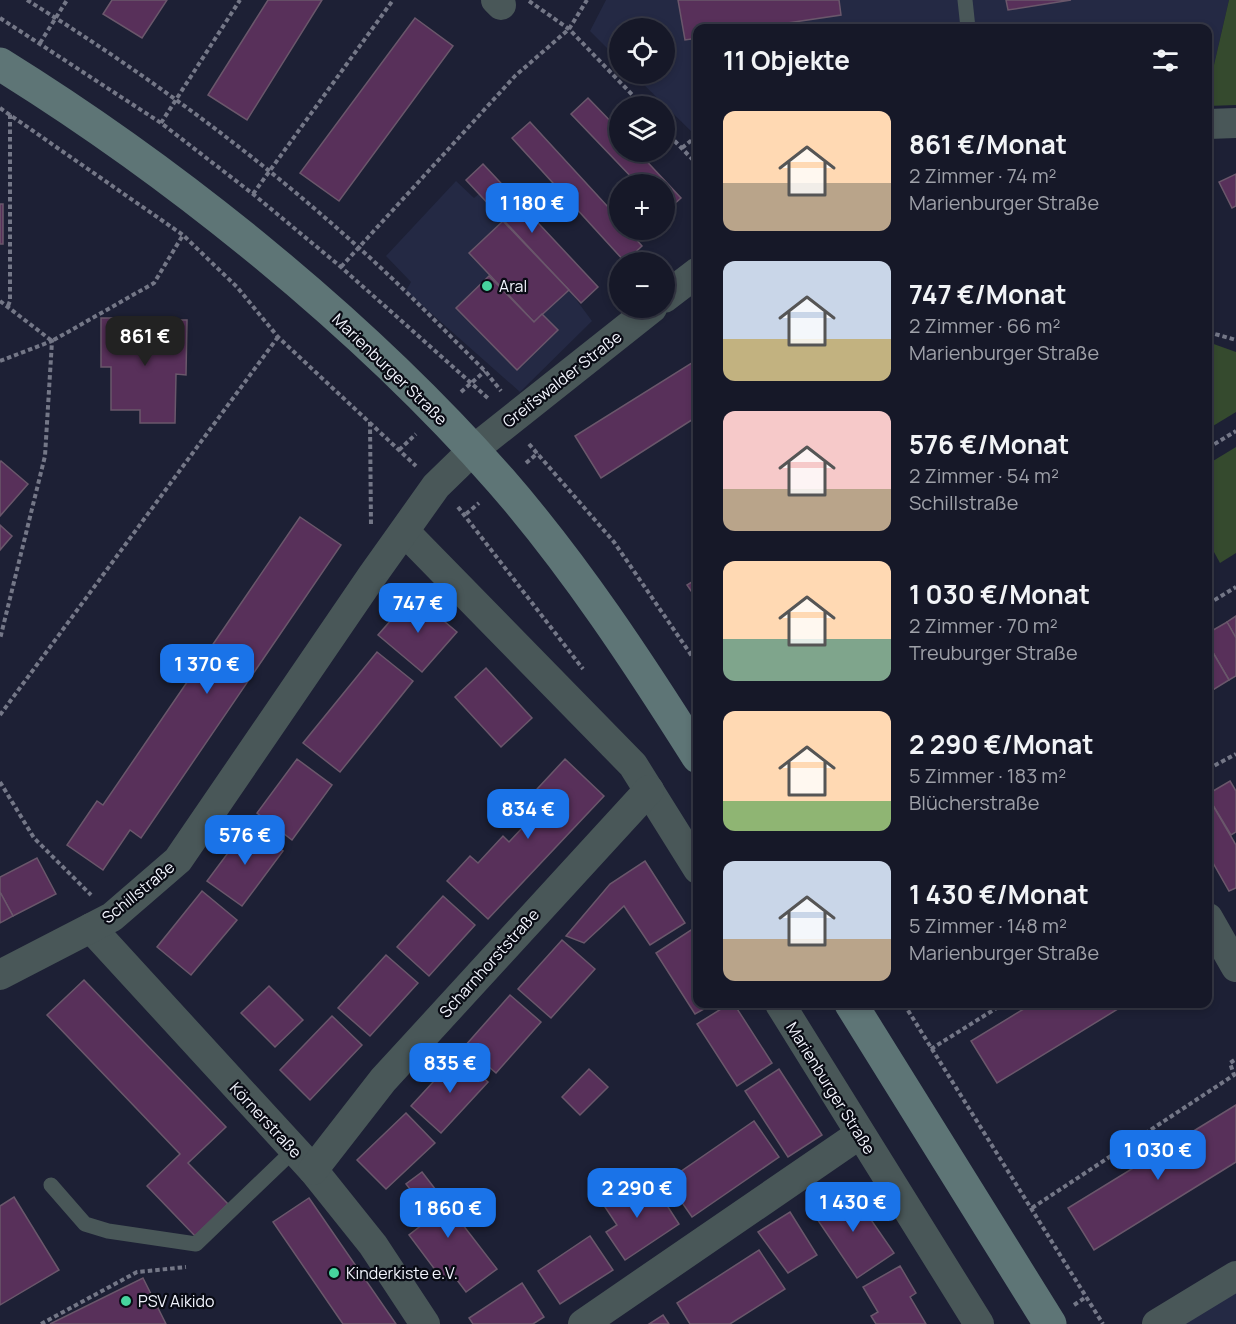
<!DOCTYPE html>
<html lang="de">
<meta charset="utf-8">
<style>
:root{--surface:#161828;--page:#232534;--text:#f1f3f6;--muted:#9ea0a8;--line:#353745;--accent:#1a73e8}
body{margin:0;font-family:Manrope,sans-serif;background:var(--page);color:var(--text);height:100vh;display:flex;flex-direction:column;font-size:22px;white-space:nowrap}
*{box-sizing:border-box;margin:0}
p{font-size:20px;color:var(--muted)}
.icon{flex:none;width:33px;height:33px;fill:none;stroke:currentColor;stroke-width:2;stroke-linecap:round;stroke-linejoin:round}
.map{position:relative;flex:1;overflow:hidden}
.drawer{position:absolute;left:693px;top:24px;width:519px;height:984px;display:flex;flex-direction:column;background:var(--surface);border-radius:12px;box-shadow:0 3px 9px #0003,0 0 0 2px var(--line)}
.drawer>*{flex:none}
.fabs{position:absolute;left:609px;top:18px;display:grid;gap:12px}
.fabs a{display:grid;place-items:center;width:66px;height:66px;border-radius:50%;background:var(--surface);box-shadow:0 3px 9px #0003,0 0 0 2px var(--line);font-size:30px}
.price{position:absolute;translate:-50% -51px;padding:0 14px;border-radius:12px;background:var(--accent);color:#fff;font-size:20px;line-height:39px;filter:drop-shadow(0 2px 3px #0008)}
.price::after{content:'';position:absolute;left:50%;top:36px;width:18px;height:14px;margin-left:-9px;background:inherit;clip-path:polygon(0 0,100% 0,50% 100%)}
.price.current{background:#222;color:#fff}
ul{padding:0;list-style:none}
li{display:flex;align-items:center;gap:18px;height:150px;padding:0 30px}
li span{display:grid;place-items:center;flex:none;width:168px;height:120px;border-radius:12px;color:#555}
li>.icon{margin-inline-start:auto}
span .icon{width:72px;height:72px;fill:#fffc;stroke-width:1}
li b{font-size:26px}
h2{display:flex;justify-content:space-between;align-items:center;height:72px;padding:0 30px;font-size:26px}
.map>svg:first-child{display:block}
.built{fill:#242944}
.green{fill:#354a2e}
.building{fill:#58305a;stroke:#6a576b;stroke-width:1.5}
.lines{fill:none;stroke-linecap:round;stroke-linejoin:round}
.path{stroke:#747787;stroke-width:4;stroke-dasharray:4.5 3;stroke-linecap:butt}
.service{stroke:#495758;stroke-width:15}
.minor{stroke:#495758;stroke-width:30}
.secondary{stroke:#5e7576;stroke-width:33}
.poi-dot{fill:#46d49e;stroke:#090b14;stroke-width:2}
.labels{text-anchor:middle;stroke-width:4.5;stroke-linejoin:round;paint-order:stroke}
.poi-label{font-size:16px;fill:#f2f4fd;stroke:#090b14;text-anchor:start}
.street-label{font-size:16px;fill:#f2f4fd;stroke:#090b14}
</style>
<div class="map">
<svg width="1236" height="1324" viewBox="0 0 1236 1324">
<rect width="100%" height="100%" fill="#1d2035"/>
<!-- built -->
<g class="built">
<polygon points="606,0 1229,0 1208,91 1208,28 698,28 697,137 633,74 664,74 664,28 620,28 619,60 590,31"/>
<polygon points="456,181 474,198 479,194 569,290 592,321 520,392 406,291 411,282 386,256"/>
<polygon points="1236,1285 1236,1324 1168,1324"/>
</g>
<!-- green -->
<g class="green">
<polygon points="1229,0 1236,0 1236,105 1208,106 1208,91"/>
<polygon points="1208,342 1236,352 1236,412 1208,429"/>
<polygon points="1236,447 1236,553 1220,563 1208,541 1208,464"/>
</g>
<!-- building -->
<g class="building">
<polygon points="112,0 167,0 142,38 103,14"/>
<polygon points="268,0 322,0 247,120 208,95"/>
<polygon points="678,0 839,0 841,15 754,28 698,28 698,38 685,40"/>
<polygon points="1006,0 1071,0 1008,10"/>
<polygon points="415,18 453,46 339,201 300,173"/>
<polygon points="588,98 620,131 620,152 638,152 681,198 664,213 664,184 638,184 571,114"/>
<polygon points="530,122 620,220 620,230 628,230 642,246 625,262 512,138"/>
<polygon points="483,164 598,287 581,303 466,180"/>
<polygon points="1236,174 1236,206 1232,208 1219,182"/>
<rect x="0" y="204" width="3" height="40"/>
<polygon points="503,221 569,290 534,322 469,253"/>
<polygon points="489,276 534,322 542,314 558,330 517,370 456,308"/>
<polygon points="101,318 130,318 130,334 159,334 159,320 187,320 186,375 176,374 175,423 140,423 140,410 111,410 111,367 101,367"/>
<polygon points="698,359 698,416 601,478 575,436"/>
<polygon points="1,461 28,484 0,516 0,463"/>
<polygon points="300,517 341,545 141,838 130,830 103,870 67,845 97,801 103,805"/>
<polygon points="0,525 12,536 0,550"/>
<polygon points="698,578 698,601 687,585"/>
<polygon points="413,595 457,632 422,672 378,635"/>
<polygon points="1236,616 1236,638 1227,622"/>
<polygon points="1227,622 1236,638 1236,676 1229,680 1208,644 1208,633"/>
<polygon points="1208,644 1229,680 1208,693"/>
<polygon points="377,652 413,681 340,772 303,743"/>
<polygon points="486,668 532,718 501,747 455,697"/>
<polygon points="297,759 332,785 292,840 257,813"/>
<polygon points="565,759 604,796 488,919 447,881 470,856 478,863 503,836 509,842 524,826 512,816"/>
<polygon points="1230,781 1236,791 1236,832 1231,835 1208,797 1208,794"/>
<polygon points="1208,797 1236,845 1236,888 1229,891 1208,854"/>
<polygon points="248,826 283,851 242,906 207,881"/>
<polygon points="37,858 56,894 13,916 0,892 0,877"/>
<polygon points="645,861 685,923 650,945 624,906 584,943 566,936 610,884"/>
<polygon points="202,891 237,920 191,975 157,947"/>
<polygon points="0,892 13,916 0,923"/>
<polygon points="443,896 475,925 429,976 397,947"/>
<polygon points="691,930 698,941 698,1004 713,1004 695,1014 656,953"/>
<polygon points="562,940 595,969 551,1018 518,989"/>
<polygon points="386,955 418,983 370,1036 338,1008"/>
<polygon points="84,980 226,1127 188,1163 228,1204 195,1236 147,1186 180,1154 47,1015"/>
<polygon points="269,986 303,1020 275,1047 241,1013"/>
<polygon points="510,995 541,1022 496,1073 465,1046"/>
<polygon points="729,1004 734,1004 772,1063 737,1086 697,1024"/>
<polygon points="1032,1004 1126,1004 997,1083 971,1041"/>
<polygon points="332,1016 362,1045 310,1100 280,1070"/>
<polygon points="458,1055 488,1082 441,1133 411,1106"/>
<polygon points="589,1069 608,1087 580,1115 562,1097"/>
<polygon points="779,1069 822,1135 788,1157 745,1091"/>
<polygon points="1236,1105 1236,1162 1094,1250 1068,1208"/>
<polygon points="406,1113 435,1143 386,1189 357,1160"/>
<polygon points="754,1121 779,1157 692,1217 667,1181"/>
<polygon points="422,1172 497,1269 466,1292 451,1272 442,1279 409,1235 432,1217 406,1184"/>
<polygon points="634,1179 650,1203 661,1196 679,1224 625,1260 606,1232 617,1225 601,1201"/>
<polygon points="849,1188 894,1253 857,1278 813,1213"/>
<polygon points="14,1197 59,1270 0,1305 0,1206"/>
<polygon points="309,1198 396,1324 343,1324 273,1222"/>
<polygon points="790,1212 817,1255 788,1273 758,1232"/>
<polygon points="590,1236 613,1270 560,1304 538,1271"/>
<polygon points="759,1250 785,1289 730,1324 690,1324 677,1303"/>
<polygon points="900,1266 916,1293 910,1297 926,1324 876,1324 871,1316 878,1312 863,1287"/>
<polygon points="143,1278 166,1324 50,1324"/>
<polygon points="522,1283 544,1317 533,1324 473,1324 469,1318"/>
<polygon points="663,1315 669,1324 649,1324"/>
</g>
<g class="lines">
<!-- path -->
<g class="path">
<path d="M27,0C143,72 257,155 358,247C402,286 443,329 485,371L501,391"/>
<polyline points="529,1 569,29 643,106"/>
<polyline points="0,18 161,123 253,194 341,267 490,400"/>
<polyline points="40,43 67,0"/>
<polyline points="0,108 183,235 237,287 278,337 416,466"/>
<polyline points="161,123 240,0"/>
<polyline points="664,130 698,165"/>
<polyline points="682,148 698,135"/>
<polyline points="253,194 393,0"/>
<polyline points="341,267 515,76 569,29 587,0"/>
<polyline points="0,301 52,341 154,283 183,235"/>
<polyline points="8,306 10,301 10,114"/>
<polyline points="1208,332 1236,340"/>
<polyline points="0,361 52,341 45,456 0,639"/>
<polyline points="461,392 485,371"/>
<polyline points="370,422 371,525"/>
<polyline points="529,444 614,542 698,665"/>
<polyline points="1208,448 1236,431"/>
<polyline points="399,450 416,434"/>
<polyline points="526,463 538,453"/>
<polyline points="458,507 583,669"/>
<polyline points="466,514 479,503"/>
<polyline points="1208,604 1236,587"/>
<polyline points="0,715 278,337"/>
<polyline points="1208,769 1236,754"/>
<polyline points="0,782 34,838 91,895"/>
<polyline points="904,1004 1103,1324"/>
<polyline points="931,1049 1003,1004"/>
<polyline points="1032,1208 1234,1075 1230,1063 1236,1059"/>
<polyline points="1074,1305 1086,1297"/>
<polyline points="41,1324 137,1272 186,1267"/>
</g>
<!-- service -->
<g class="service">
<polyline points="965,0 968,28"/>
<polyline points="51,1185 85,1224 108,1231 196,1244 294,1150"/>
</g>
<!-- minor -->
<g class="minor">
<polyline points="496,0 501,5"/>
<polyline points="1208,124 1236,123"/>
<polyline points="664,298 698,272"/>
<polyline points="405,532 633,765 698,869"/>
<polyline points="1208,918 1236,967"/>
<polyline points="91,928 313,1170 373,1245 425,1324"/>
<polyline points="0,975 112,917 178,860 372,576 436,486 473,450 652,308"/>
<polyline points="780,1004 979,1324"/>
<polyline points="313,1170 383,1080 649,790"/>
<polyline points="583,1324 860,1134"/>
<polyline points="1157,1324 1236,1276"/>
</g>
<!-- secondary -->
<g class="secondary">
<path d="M0,64C177,174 363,324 501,481C575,566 638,662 698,757"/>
<polyline points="851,1004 1050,1324"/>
</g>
</g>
<!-- markers -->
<g class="poi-dot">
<circle cx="487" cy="286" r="6"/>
<circle cx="334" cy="1273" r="6"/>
<circle cx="126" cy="1301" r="6"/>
</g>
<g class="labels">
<!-- poi labels -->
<g class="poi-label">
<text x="499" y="292">Aral</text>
<text x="346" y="1279">Kinderkiste e.V.</text>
<text x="138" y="1307">PSV Aikido</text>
</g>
<!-- street labels -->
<g class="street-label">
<text transform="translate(390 369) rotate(44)" y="6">Marienburger Straße</text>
<text transform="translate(562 379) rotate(-38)" y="6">Greifswalder Straße</text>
<text transform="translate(138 892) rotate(-39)" y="6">Schillstraße</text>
<text transform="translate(489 963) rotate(-48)" y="6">Scharnhorststraße</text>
<text transform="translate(831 1088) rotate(58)" y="6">Marienburger Straße</text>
<text transform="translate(266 1120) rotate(47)" y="6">Körnerstraße</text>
</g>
</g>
</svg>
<div class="fabs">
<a><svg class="icon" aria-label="locate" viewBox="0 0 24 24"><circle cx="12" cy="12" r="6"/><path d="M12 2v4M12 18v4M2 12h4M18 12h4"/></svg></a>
<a><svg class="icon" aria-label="layers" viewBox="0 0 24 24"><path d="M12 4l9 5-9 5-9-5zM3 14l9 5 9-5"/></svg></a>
<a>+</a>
<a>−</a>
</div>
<b class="price" style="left:532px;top:234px">1 180 €</b>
<b class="price current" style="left:145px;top:367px">861 €</b>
<b class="price" style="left:418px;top:634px">747 €</b>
<b class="price" style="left:207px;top:695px">1 370 €</b>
<b class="price" style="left:528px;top:840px">834 €</b>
<b class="price" style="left:245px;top:866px">576 €</b>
<b class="price" style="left:450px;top:1094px">835 €</b>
<b class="price" style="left:1158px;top:1181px">1 030 €</b>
<b class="price" style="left:637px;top:1219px">2 290 €</b>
<b class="price" style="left:853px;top:1233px">1 430 €</b>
<b class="price" style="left:448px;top:1239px">1 860 €</b>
<section class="drawer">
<h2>11 Objekte<svg class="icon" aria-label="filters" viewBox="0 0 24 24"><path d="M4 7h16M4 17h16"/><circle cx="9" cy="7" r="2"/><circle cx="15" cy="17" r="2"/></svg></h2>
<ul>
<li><span style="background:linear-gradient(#ffd9b3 60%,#b9a48a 0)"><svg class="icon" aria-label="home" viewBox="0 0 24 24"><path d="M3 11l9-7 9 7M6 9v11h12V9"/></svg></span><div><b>861 €/Monat</b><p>2 Zimmer · 74 m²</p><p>Marienburger Straße</p></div></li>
<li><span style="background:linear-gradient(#c9d6e8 65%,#c2b280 0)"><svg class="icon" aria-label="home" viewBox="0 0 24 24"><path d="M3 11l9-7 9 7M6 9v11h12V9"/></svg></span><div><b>747 €/Monat</b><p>2 Zimmer · 66 m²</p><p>Marienburger Straße</p></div></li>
<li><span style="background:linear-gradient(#f6c9c9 65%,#b9a48a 0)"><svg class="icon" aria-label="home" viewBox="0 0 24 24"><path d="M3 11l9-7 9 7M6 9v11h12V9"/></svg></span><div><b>576 €/Monat</b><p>2 Zimmer · 54 m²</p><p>Schillstraße</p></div></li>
<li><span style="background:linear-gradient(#ffd9b3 65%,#7fa58c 0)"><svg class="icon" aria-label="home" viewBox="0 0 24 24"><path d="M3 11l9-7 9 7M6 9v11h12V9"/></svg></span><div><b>1 030 €/Monat</b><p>2 Zimmer · 70 m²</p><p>Treuburger Straße</p></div></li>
<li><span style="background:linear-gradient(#ffd9b3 75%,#8fb573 0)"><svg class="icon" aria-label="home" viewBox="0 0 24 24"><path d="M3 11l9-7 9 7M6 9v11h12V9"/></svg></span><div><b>2 290 €/Monat</b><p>5 Zimmer · 183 m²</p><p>Blücherstraße</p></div></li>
<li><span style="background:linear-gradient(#c9d6e8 65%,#b9a48a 0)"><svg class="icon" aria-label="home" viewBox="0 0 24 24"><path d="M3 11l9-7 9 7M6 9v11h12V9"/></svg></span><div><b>1 430 €/Monat</b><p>5 Zimmer · 148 m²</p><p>Marienburger Straße</p></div></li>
</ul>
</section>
</div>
